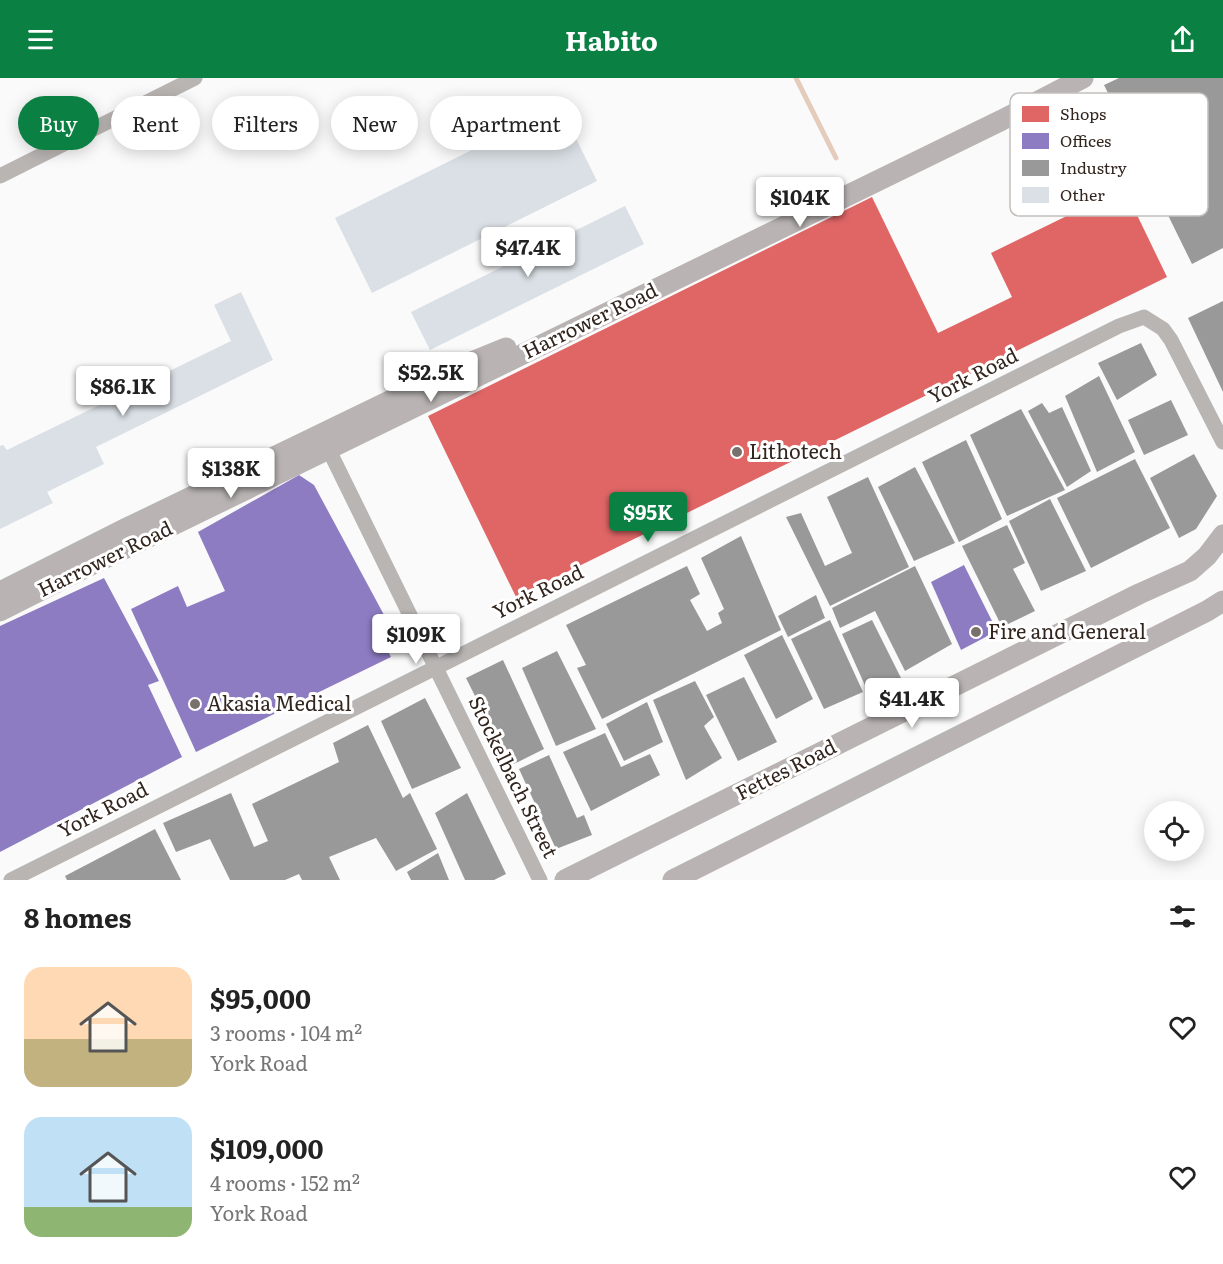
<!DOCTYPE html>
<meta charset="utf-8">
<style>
:root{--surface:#fff;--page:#f2f2f2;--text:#222;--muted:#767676;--accent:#0b8043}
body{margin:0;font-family:Literata,serif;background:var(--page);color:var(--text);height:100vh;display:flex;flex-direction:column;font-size:22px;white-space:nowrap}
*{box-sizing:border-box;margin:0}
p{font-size:20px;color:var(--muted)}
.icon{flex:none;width:33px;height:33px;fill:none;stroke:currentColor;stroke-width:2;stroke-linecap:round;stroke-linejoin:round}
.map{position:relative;height:802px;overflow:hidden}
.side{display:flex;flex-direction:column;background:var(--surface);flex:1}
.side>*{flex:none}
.banner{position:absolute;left:18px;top:18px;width:600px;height:54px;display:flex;gap:12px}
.buttons{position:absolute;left:1144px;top:723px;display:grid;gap:12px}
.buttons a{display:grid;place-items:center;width:60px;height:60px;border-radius:50%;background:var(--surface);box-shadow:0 3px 15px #0003;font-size:30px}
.price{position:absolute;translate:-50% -51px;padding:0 14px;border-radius:6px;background:#fff;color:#222;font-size:20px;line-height:39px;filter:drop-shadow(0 2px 3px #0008)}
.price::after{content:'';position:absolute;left:50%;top:36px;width:18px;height:14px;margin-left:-9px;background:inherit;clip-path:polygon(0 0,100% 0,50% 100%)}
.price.on{background:var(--accent);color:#fff}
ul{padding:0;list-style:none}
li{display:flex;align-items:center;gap:18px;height:150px;padding:0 24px}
li span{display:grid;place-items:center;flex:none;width:168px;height:120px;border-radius:18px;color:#555}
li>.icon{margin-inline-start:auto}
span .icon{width:72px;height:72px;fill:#fffc;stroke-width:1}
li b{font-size:26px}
h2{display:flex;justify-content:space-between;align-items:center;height:72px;padding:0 24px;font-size:26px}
.chip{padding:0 21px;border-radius:27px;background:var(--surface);box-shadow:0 3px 15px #0003;font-size:21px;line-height:54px}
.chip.on{background:var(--accent);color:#fff}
header{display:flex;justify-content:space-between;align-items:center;height:78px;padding:0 24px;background:var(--accent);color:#fff;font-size:27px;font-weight:700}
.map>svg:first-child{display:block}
.shops{fill:#e06666}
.offices{fill:#8e7cc3}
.industry{fill:#999}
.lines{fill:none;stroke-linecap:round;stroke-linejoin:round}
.stream{stroke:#e4cbbc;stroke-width:5}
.building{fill:#dae0e5}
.street{stroke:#b9b5b3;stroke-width:15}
.secondary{stroke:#b9b4b3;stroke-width:21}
.poi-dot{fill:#78706b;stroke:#fff;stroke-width:2}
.labels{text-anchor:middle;stroke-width:6;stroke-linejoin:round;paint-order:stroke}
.street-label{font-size:20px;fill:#32251e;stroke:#fff}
.poi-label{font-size:20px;fill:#32251e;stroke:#fff;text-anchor:start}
.key{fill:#fff;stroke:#c2bebc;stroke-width:1.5}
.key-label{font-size:16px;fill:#32251e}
</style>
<header><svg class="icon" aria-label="menu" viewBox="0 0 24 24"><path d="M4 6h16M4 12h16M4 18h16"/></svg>Habito<svg class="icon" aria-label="share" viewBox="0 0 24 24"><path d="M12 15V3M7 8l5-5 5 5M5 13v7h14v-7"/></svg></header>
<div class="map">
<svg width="1223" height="802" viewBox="0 0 1223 802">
<rect width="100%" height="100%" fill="#fafafa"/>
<!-- shops -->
<polygon class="shops" points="1124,110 1167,199 516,519 428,338 872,119 938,255 1012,219 991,175"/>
<!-- offices -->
<g class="offices">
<polygon points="299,397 314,407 397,561 385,567 391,579 196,674 131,531 178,508 187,529 225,513 198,454"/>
<polygon points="964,487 997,553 961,572 931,504"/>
<polygon points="104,500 159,603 148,607 182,679 0,774 0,548"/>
</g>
<!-- industry -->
<g class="industry">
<polygon points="1119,0 1223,0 1223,170 1192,186 1104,7"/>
<polygon points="1223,223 1223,314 1188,240"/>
<polygon points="1141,265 1157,297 1117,322 1098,285"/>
<polygon points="1099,298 1135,374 1097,394 1065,318"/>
<polygon points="1171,322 1188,357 1144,377 1128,342"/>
<polygon points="1042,325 1049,335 1062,329 1091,393 1067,409 1028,333"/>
<polygon points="1021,331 1065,412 1007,438 970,357"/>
<polygon points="966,362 1002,441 959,464 922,384"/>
<polygon points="1194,376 1217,418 1196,451 1179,460 1150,400"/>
<polygon points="1135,381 1170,450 1091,490 1057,420"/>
<polygon points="915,389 955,465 914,483 878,409"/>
<polygon points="868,399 909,489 830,528 786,439 801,435 825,488 852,475 827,419"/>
<polygon points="1050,421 1086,493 1041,513 1009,443"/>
<polygon points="1007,447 1025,485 1013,491 1035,533 1002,549 962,468"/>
<polygon points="741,458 781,552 602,641 577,590 586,587 566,547 687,488 700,516 690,522 707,553 722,545 718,535 724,531 701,480"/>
<polygon points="915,488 952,566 905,593 875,533 840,550 832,530"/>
<polygon points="816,517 825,540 788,559 778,538"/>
<polygon points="830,542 863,614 824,631 791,561"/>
<polygon points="872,542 903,604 871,621 842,556"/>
<polygon points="782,557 813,621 776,641 744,577"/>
<polygon points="557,573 596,651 556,668 522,590"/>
<polygon points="503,582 544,671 510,688 466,600"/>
<polygon points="744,599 777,664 738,683 706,617"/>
<polygon points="695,603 714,639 704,648 722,680 686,702 653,622"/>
<polygon points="425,620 461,690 412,711 381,643"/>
<polygon points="647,624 663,664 624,683 606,646"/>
<polygon points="368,647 403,720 410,715 437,771 396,793 376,760 329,779 340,802 302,802 299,796 285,802 230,802 210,761 176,774 163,745 231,715 254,769 268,763 252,726 339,684 333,665"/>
<polygon points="605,655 621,689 650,676 660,697 591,733 563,674"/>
<polygon points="549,677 577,740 584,737 592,757 556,771 519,691"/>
<polygon points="467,715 506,796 494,802 465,802 435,735"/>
<polygon points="155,751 181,802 67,802 65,798"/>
<polygon points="438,775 449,802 411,802 407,794"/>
</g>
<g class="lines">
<!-- stream -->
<polyline class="stream" points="796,0 836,80"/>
</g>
<!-- building -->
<g class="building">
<polygon points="560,28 597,103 372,215 335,140"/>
<polygon points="625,128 644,166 430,272 411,234"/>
<polygon points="241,214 273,282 96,369 104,386 47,414 53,425 0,451 0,368 3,367 7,372 231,263 214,227"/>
</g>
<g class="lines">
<!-- street -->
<g class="street">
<polyline points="0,98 195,0"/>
<polyline points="324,362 540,802"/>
<polyline points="11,802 1119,248 1144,239 1163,251 1171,262 1223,364"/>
</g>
<!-- secondary -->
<g class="secondary">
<polyline points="0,514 125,451 462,288 506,270"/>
<polyline points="0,533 85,490 1002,42 1083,0"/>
<polyline points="565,802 1139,516 1190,493 1207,478 1223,457"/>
<polyline points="673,802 1207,533 1223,523"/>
</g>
</g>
<!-- markers -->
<g class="poi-dot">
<circle cx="737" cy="374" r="6"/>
<circle cx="976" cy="554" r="6"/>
<circle cx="195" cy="626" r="6"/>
</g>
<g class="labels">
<!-- street labels -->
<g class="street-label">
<text transform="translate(590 243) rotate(-26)" y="7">Harrower Road</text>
<text transform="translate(973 298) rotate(-27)" y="7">York Road</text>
<text transform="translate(105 481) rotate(-26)" y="7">Harrower Road</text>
<text transform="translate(538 514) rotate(-26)" y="7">York Road</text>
<text transform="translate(786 692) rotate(-27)" y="7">Fettes Road</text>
<text transform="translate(513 699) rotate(64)" y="7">Stockelbach Street</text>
<text transform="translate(103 732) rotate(-27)" y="7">York Road</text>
</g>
<!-- poi labels -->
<g class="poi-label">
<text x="749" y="381">Lithotech</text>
<text x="988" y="561">Fire and General</text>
<text x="207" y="633">Akasia Medical</text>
</g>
</g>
<!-- legend -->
<rect x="1010" y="15" width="198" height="123" rx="9" class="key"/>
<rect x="1022" y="28" width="27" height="16" fill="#e06666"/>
<rect x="1022" y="55" width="27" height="16" fill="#8e7cc3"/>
<rect x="1022" y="82" width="27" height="16" fill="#999"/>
<rect x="1022" y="109" width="27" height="16" fill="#dae0e5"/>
<g class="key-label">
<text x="1060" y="42">Shops</text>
<text x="1060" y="69">Offices</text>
<text x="1060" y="96">Industry</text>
<text x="1060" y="123">Other</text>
</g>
</svg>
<div class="buttons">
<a><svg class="icon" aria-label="locate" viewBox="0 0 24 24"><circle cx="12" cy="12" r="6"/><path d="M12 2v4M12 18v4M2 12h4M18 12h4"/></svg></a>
</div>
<b class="price" style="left:800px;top:150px">$104K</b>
<b class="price" style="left:528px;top:200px">$47.4K</b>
<b class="price" style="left:431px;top:325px">$52.5K</b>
<b class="price" style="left:123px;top:339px">$86.1K</b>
<b class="price" style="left:231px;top:421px">$138K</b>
<b class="price on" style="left:648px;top:465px">$95K</b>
<b class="price" style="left:416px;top:587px">$109K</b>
<b class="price" style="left:912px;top:651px">$41.4K</b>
<div class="banner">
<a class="chip on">Buy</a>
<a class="chip">Rent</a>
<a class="chip">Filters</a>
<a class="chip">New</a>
<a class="chip">Apartment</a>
</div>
</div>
<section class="side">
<h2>8 homes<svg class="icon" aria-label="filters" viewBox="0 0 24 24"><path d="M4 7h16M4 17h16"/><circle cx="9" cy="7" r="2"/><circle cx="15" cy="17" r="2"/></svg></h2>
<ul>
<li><span style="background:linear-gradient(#ffd9b3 60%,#c2b280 0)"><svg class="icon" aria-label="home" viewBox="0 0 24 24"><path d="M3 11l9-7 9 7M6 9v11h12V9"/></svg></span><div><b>$95,000</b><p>3 rooms · 104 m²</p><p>York Road</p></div><svg class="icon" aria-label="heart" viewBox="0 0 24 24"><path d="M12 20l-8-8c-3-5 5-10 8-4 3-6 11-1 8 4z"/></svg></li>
<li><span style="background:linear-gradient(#bfe0f5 75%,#8fb573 0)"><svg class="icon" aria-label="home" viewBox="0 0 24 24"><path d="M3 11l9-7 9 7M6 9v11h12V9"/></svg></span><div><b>$109,000</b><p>4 rooms · 152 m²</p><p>York Road</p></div><svg class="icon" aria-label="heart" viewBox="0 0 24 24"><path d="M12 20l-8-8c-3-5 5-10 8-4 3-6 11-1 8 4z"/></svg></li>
</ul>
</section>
